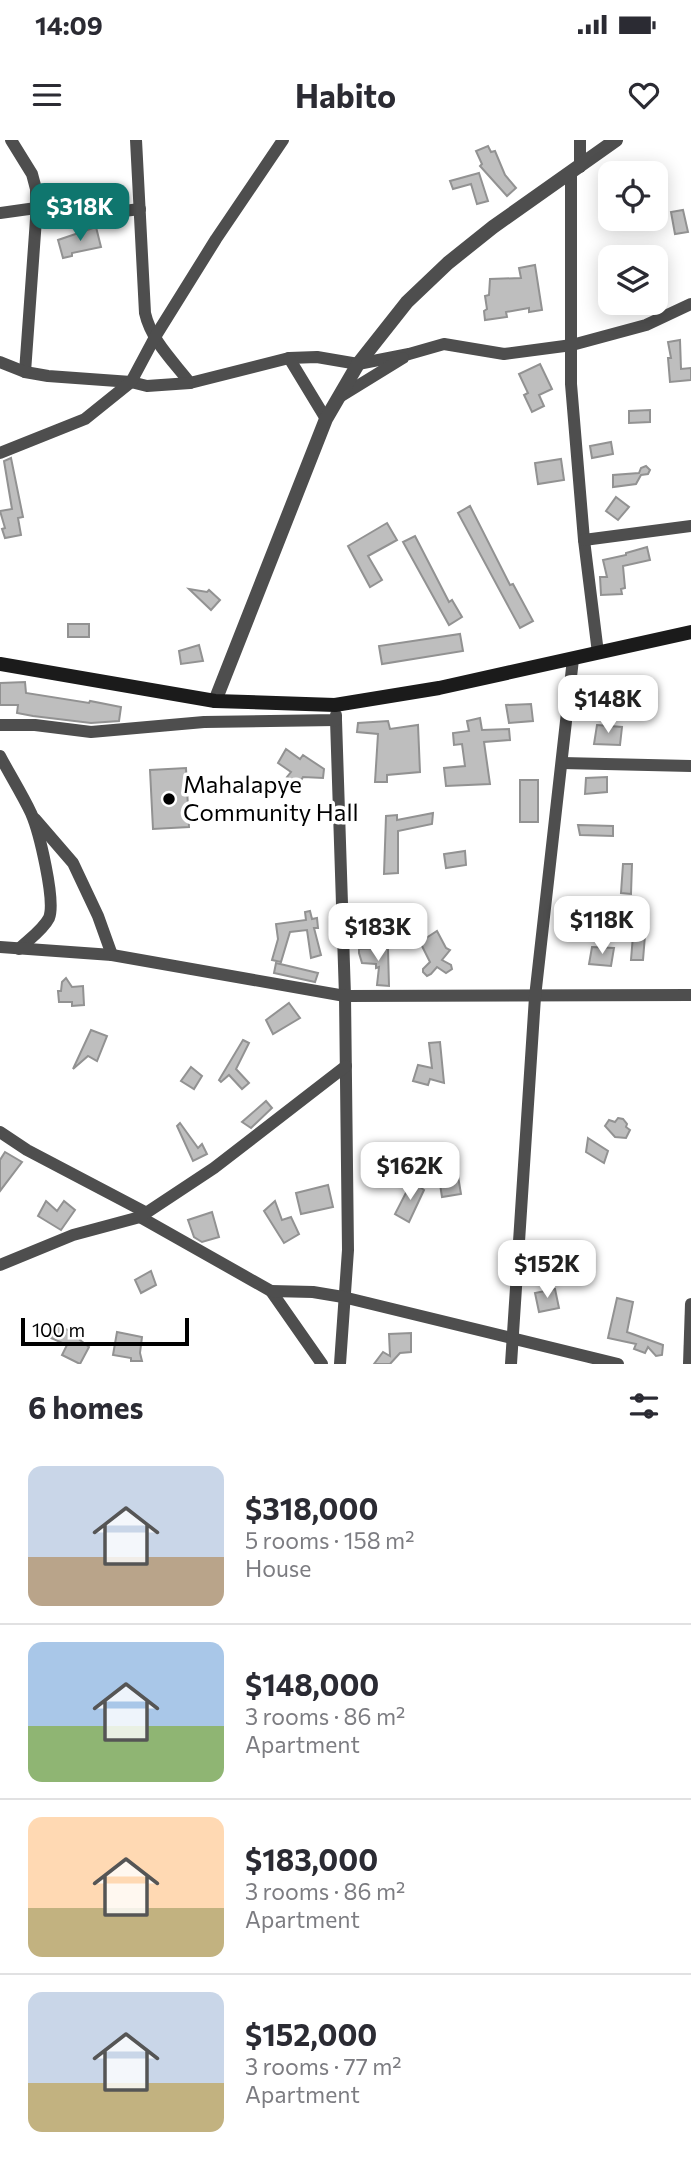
<!DOCTYPE html>
<meta charset="utf-8">
<style>
:root{--surface:#fff;--page:#f2f2f3;--text:#2b2b33;--muted:#7c7c81;--line:#e1e1e2;--accent:#0f766e}
body{margin:0;font-family:Commissioner,sans-serif;background:var(--page);color:var(--text);height:100vh;display:flex;flex-direction:column;font-size:26px;white-space:nowrap}
*{box-sizing:border-box;margin:0}
p{font-size:23px;color:var(--muted)}
.icon{flex:none;width:38px;height:38px;fill:none;stroke:currentColor;stroke-width:2;stroke-linecap:round;stroke-linejoin:round}
.map{position:relative;height:1224px;overflow:hidden}
.drawer{display:flex;flex-direction:column;background:var(--surface);flex:1}
.drawer>*{flex:none}
.controls{position:absolute;left:598px;top:21px;display:grid;gap:14px}
.controls a{display:grid;place-items:center;width:70px;height:70px;border-radius:14px;background:var(--surface);box-shadow:0 4px 18px #0003;font-size:35px}
.scale{position:absolute;left:21px;bottom:18px;width:168px;box-sizing:border-box;padding-left:7px;border:4px solid #000;border-top:0;font-size:19px;line-height:24px;white-space:nowrap;color:#000;-webkit-text-stroke:5px #fff;paint-order:stroke}
.price{position:absolute;translate:-50% -60px;padding:0 16px;border-radius:14px;background:#fff;color:#222;font-size:23px;line-height:46px;filter:drop-shadow(0 2px 4px #0008)}
.price::after{content:'';position:absolute;left:50%;top:42px;width:21px;height:16px;margin-left:-10px;background:inherit;clip-path:polygon(0 0,100% 0,50% 100%)}
.price.on{background:var(--accent);color:#fff}
ul{padding:0;list-style:none}
li{display:flex;align-items:center;gap:21px;height:175px;padding:0 28px}
li+li{border-top:2px solid var(--line)}
li span{display:grid;place-items:center;flex:none;width:196px;height:140px;border-radius:14px;color:#555}
li>.icon{margin-inline-start:auto}
span .icon{width:84px;height:84px;fill:#fffc;stroke-width:1}
li b{font-size:30px}
h2{display:flex;justify-content:space-between;align-items:center;height:84px;padding:0 28px;font-size:30px}
.status{display:flex;justify-content:space-between;align-items:center;height:49px;padding:0 35px;background:var(--surface);direction:ltr}
.status svg{height:19px;fill:currentColor}
header{display:flex;justify-content:space-between;align-items:center;height:91px;padding:0 28px;background:var(--surface);font-size:32px;font-weight:700}
.map>svg:first-child{display:block}
.building{fill:#bebebe;stroke:#929292;stroke-width:2}
.lines{fill:none;stroke-linecap:round;stroke-linejoin:round}
.minor{stroke:#4e4e4e;stroke-width:12}
.tertiary{stroke:#4e4e4e;stroke-width:14}
.secondary{stroke:#1b1b1b;stroke-width:14}
.poi-dot{fill:#000;stroke:#fff;stroke-width:2.5}
.labels{text-anchor:middle;stroke-width:7;stroke-linejoin:round;paint-order:stroke}
.poi-label{font-size:24px;fill:#000;stroke:#fff;text-anchor:start}
</style>
<div class="status"><b>14:09</b><svg viewBox="0 0 49 12"><path d="M0 12V9h3v3zM5 12V6h3v6zM10 12V3h3v9zM15 12V0h3v12zM26 1h20v11H26zM47 4h2v5h-2z"/></svg></div>
<header><svg class="icon" aria-label="menu" viewBox="0 0 24 24"><path d="M4 6h16M4 12h16M4 18h16"/></svg>Habito<svg class="icon" aria-label="heart" viewBox="0 0 24 24"><path d="M12 20l-8-8c-3-5 5-10 8-4 3-6 11-1 8 4z"/></svg></header>
<div class="map">
<svg width="691" height="1224" viewBox="0 0 691 1224">
<rect width="100%" height="100%" fill="#fff"/>
<!-- building -->
<g class="building">
<polygon points="488,6 491,12 495,11 505,35 516,48 507,56 480,26 482,24 476,11"/>
<polygon points="479,33 488,61 477,64 471,44 453,49 450,41"/>
<polygon points="683,70 688,92 675,94 671,72"/>
<polygon points="96,87 101,107 72,113 72,116 63,118 58,100"/>
<polygon points="535,125 542,170 529,172 529,168 506,172 507,177 485,180 484,171 487,169 485,156 489,155 490,139 521,138 519,128"/>
<polygon points="680,200 681,229 691,228 691,240 670,242 668,218 671,218 668,202"/>
<polygon points="540,224 552,249 539,255 544,266 532,272 524,255 528,253 519,234"/>
<polygon points="650,270 650,282 629,283 629,271"/>
<polygon points="611,302 613,314 592,318 590,306"/>
<polygon points="11,318 23,377 18,378 21,395 5,398 2,389 5,388 0,371 12,369 4,321"/>
<polygon points="561,319 564,340 538,344 535,323"/>
<polygon points="646,326 650,330 648,334 641,335 636,344 613,347 613,335 639,333 641,328"/>
<polygon points="616,357 629,367 618,380 606,371"/>
<polygon points="470,366 510,445 513,444 533,481 520,488 458,373"/>
<polygon points="387,383 397,400 368,416 382,440 370,447 348,406"/>
<polygon points="415,396 449,462 452,460 462,477 449,485 403,402"/>
<polygon points="647,407 650,420 623,426 625,448 621,449 622,454 601,455 600,437 607,437 603,420 626,415 626,413"/>
<polygon points="189,449 207,452 209,450 220,460 211,470"/>
<rect x="68" y="484" width="21" height="13"/>
<polygon points="460,494 463,511 382,524 379,506"/>
<polygon points="199,505 203,521 181,524 179,511"/>
<polygon points="25,542 26,553 89,563 90,561 121,567 119,581 91,583 33,576 17,573 18,565 0,565 0,543"/>
<polygon points="531,564 533,581 509,583 506,565"/>
<polygon points="480,578 482,590 509,589 510,600 484,602 490,644 446,646 444,628 465,626 462,604 454,605 453,593 469,591 467,581"/>
<polygon points="388,581 390,589 418,585 420,632 387,635 387,642 375,642 378,594 357,592 358,583"/>
<polygon points="597,585 622,587 620,605 594,604"/>
<polygon points="286,609 300,619 303,615 324,629 323,638 303,637 299,644 287,637 291,632 278,623"/>
<polygon points="186,628 189,687 153,689 150,630"/>
<polygon points="607,637 607,652 585,654 586,638"/>
<rect x="520" y="640" width="18" height="42"/>
<polygon points="433,673 432,684 398,691 398,733 384,734 386,676 397,675 397,680"/>
<polygon points="578,685 613,686 613,696 580,695"/>
<polygon points="465,711 466,725 446,728 444,714"/>
<polygon points="623,724 632,724 631,754 621,753"/>
<polygon points="310,771 312,779 317,778 318,788 314,788 321,815 311,818 307,790 290,792 281,822 272,820 278,799 276,784 306,780 305,772"/>
<polygon points="634,783 646,783 643,820 631,820"/>
<polygon points="437,791 446,808 450,810 442,820 451,825 452,829 446,833 437,827 431,834 427,836 423,832 423,829 430,822 420,802"/>
<polygon points="592,807 614,808 611,826 589,824"/>
<polygon points="383,808 388,809 389,846 377,845 379,827 376,828 376,824 362,823 359,813 359,809"/>
<polygon points="276,823 318,833 315,842 274,833"/>
<polygon points="66,838 72,847 83,846 84,865 72,866 72,862 59,862 58,851 61,851 62,842"/>
<polygon points="289,863 300,878 273,894 266,880"/>
<polygon points="91,890 107,896 97,921 88,916 73,929"/>
<polygon points="243,900 249,903 236,929 249,943 242,949 229,935 221,942 219,940"/>
<polygon points="440,902 444,943 430,939 428,945 413,941 418,925 432,928 429,903"/>
<polygon points="191,927 202,936 194,949 181,941"/>
<polygon points="266,961 272,968 251,988 242,982"/>
<polygon points="618,978 623,979 627,984 626,987 630,990 626,998 615,997 605,986 609,980 615,982"/>
<polygon points="180,983 198,1008 202,1004 207,1014 193,1021 177,986"/>
<polygon points="588,998 608,1011 604,1023 586,1012"/>
<polygon points="5,1012 22,1022 0,1051 0,1020"/>
<polygon points="458,1036 461,1054 442,1057 439,1038"/>
<polygon points="412,1041 424,1050 409,1082 395,1074"/>
<polygon points="328,1045 333,1067 301,1074 296,1053"/>
<polygon points="46,1061 57,1071 64,1061 75,1070 61,1090 38,1076"/>
<polygon points="275,1061 282,1080 291,1077 299,1094 284,1103 264,1071"/>
<polygon points="212,1072 219,1097 202,1102 194,1097 188,1080"/>
<polygon points="151,1131 156,1145 141,1153 135,1140"/>
<polygon points="555,1149 559,1168 539,1172 535,1153"/>
<polygon points="617,1158 633,1162 627,1192 663,1205 662,1215 656,1216 648,1207 645,1213 634,1209 636,1204 608,1198"/>
<polygon points="56,1185 82,1196 80,1200 89,1207 80,1224 62,1215 67,1205 51,1198"/>
<polygon points="117,1192 142,1197 140,1213 142,1221 131,1221 131,1218 113,1215"/>
<polygon points="411,1193 411,1212 400,1213 390,1224 374,1224 383,1212 390,1216 389,1194"/>
</g>
<g class="lines">
<!-- minor -->
<g class="minor">
<polyline points="11,0 32,34 36,49 36,79 25,232"/>
<path d="M136,0L145,173C151,200 173,221 190,243L289,218L317,217L358,224L409,214L444,204L504,214L572,205L646,185L691,164"/>
<polyline points="580,27 580,0"/>
<polyline points="571,32 571,244 584,400 598,513"/>
<polyline points="0,73 36,68"/>
<polyline points="36,79 67,78 140,69"/>
<polyline points="289,218 326,279"/>
<polyline points="0,222 25,232 48,236 131,242 147,246 190,243"/>
<polyline points="338,258 403,218"/>
<polyline points="0,313 85,279 131,242 155,197 216,99 283,0"/>
<polyline points="584,400 691,386"/>
<polyline points="336,580 345,856 348,1110 340,1224"/>
<polyline points="0,585 35,585 91,592 204,582 336,580 336,575"/>
<path d="M0,616C10,635 22,654 31,673C39,691 56,761 49,778C43,790 28,800 19,809"/>
<polyline points="562,623 691,626"/>
<polyline points="35,679 73,723 98,776 112,815"/>
<polyline points="0,807 112,815 345,856 691,855"/>
<polyline points="0,992 27,1010 145,1072"/>
<polyline points="140,1077 271,1151 322,1224"/>
<polyline points="0,1125 73,1095 140,1077 214,1028 346,926"/>
<polyline points="271,1151 313,1152 343,1157 618,1224"/>
<polyline points="511,1224 535,857 573,519"/>
<polyline points="689,1224 691,1164"/>
</g>
<!-- tertiary -->
<polyline class="tertiary" points="215,561 326,279 358,224 407,162 448,123 493,87 616,0"/>
<!-- secondary -->
<polyline class="secondary" points="0,524 215,561 335,565 439,548 691,492"/>
</g>
<!-- markers -->
<circle class="poi-dot" cx="169" cy="659" r="7"/>
<g class="labels">
<!-- poi labels -->
<g class="poi-label">
<text x="183" y="653">Mahalapye<tspan x="183" dy="28">Community Hall</tspan></text>
</g>
</g>
</svg>
<div class="controls">
<a><svg class="icon" aria-label="locate" viewBox="0 0 24 24"><circle cx="12" cy="12" r="6"/><path d="M12 2v4M12 18v4M2 12h4M18 12h4"/></svg></a>
<a><svg class="icon" aria-label="layers" viewBox="0 0 24 24"><path d="M12 4l9 5-9 5-9-5zM3 14l9 5 9-5"/></svg></a>
</div>
<div class="scale">100 m</div>
<b class="price on" style="left:80px;top:103px">$318K</b>
<b class="price" style="left:608px;top:595px">$148K</b>
<b class="price" style="left:602px;top:816px">$118K</b>
<b class="price" style="left:378px;top:823px">$183K</b>
<b class="price" style="left:410px;top:1062px">$162K</b>
<b class="price" style="left:547px;top:1160px">$152K</b>
</div>
<section class="drawer">
<h2>6 homes<svg class="icon" aria-label="filters" viewBox="0 0 24 24"><path d="M4 7h16M4 17h16"/><circle cx="9" cy="7" r="2"/><circle cx="15" cy="17" r="2"/></svg></h2>
<ul>
<li><span style="background:linear-gradient(#c9d6e8 65%,#b9a48a 0)"><svg class="icon" aria-label="home" viewBox="0 0 24 24"><path d="M3 11l9-7 9 7M6 9v11h12V9"/></svg></span><div><b>$318,000</b><p>5 rooms · 158 m²</p><p>House</p></div></li>
<li><span style="background:linear-gradient(#a9c7e8 60%,#8fb573 0)"><svg class="icon" aria-label="home" viewBox="0 0 24 24"><path d="M3 11l9-7 9 7M6 9v11h12V9"/></svg></span><div><b>$148,000</b><p>3 rooms · 86 m²</p><p>Apartment</p></div></li>
<li><span style="background:linear-gradient(#ffd9b3 65%,#c2b280 0)"><svg class="icon" aria-label="home" viewBox="0 0 24 24"><path d="M3 11l9-7 9 7M6 9v11h12V9"/></svg></span><div><b>$183,000</b><p>3 rooms · 86 m²</p><p>Apartment</p></div></li>
<li><span style="background:linear-gradient(#c9d6e8 65%,#c2b280 0)"><svg class="icon" aria-label="home" viewBox="0 0 24 24"><path d="M3 11l9-7 9 7M6 9v11h12V9"/></svg></span><div><b>$152,000</b><p>3 rooms · 77 m²</p><p>Apartment</p></div></li>
</ul>
</section>
